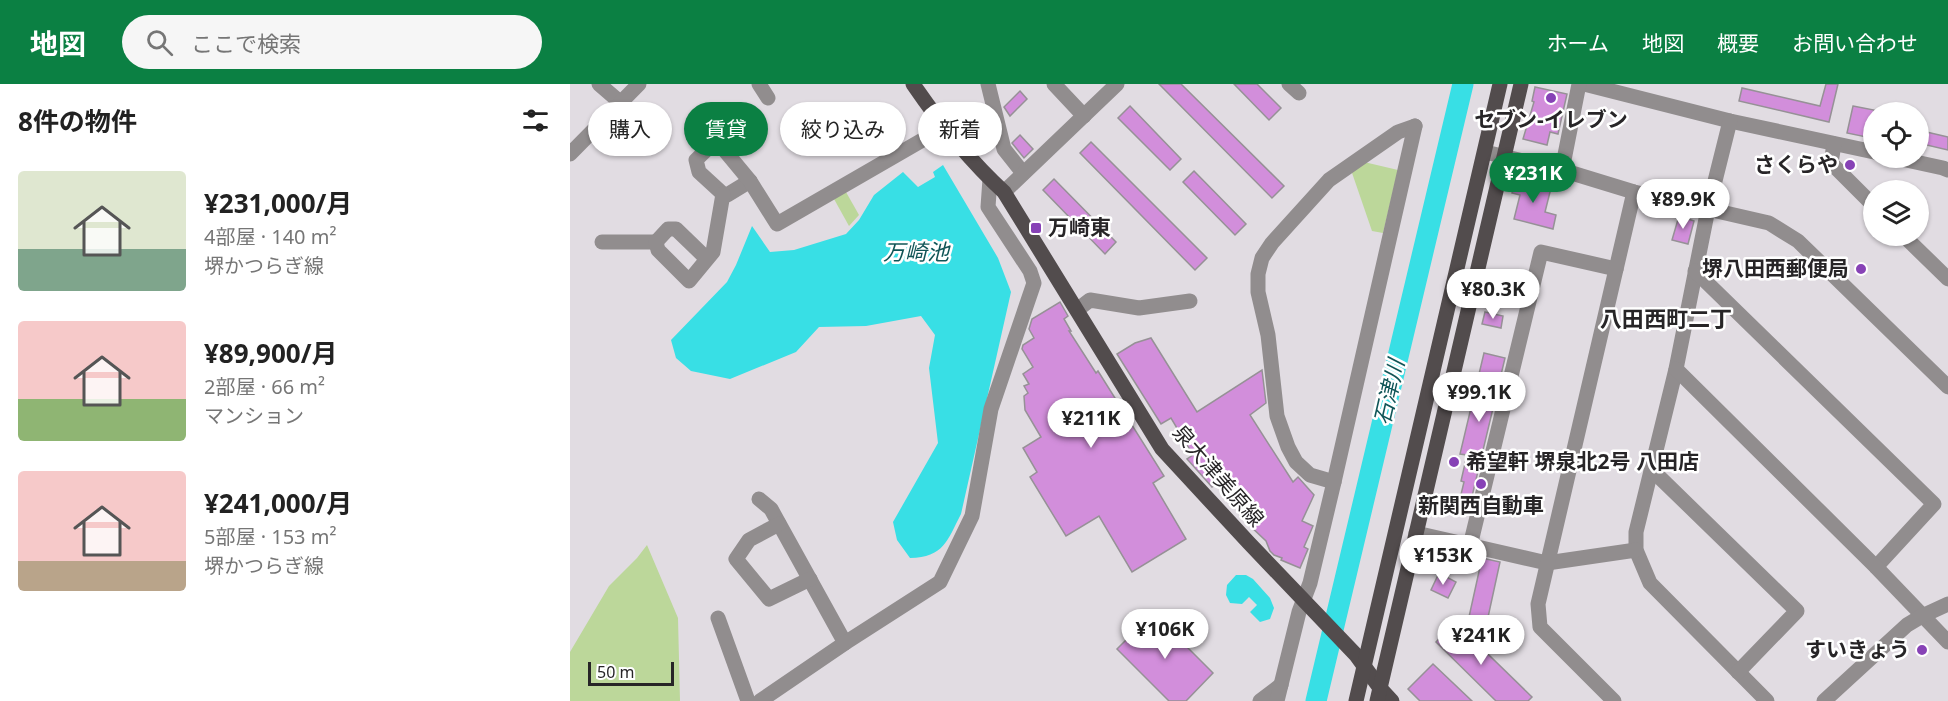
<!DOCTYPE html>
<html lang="ja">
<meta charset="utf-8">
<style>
:root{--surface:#fff;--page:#f6f6f6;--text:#222;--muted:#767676;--accent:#0b8043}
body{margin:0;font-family:"Noto Sans","Noto Sans JP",sans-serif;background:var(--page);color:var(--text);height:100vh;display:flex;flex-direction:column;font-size:22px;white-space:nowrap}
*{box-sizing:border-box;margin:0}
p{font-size:20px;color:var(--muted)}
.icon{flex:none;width:33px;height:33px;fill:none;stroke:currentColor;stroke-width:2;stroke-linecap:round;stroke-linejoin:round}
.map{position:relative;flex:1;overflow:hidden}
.panel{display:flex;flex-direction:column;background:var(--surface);width:570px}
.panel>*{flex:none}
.top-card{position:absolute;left:18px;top:18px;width:570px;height:54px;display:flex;gap:12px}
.tools{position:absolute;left:1293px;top:18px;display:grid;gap:12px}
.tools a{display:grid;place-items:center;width:66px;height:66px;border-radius:50%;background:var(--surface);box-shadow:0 2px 4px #0004;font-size:30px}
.scale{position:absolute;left:18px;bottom:15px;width:86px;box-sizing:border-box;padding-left:6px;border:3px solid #272527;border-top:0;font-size:16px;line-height:21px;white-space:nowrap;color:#272527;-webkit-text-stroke:4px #fff;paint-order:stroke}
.price{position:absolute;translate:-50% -51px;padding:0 14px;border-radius:21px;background:#fff;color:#222;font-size:20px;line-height:39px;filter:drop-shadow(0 2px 3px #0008)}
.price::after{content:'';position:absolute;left:50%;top:36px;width:18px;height:14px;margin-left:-9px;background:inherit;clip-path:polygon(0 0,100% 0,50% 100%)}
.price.selected{background:var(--accent);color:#fff}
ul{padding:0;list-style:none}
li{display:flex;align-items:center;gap:18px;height:150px;padding:0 18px}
li span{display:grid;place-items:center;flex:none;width:168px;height:120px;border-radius:6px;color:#555}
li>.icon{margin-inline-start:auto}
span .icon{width:72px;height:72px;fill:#fffc;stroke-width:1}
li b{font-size:26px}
h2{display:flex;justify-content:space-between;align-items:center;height:72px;padding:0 18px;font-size:26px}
.pill{padding:0 21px;border-radius:27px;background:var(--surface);box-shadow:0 2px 4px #0004;font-size:21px;line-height:54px}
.pill.selected{background:var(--accent);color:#fff}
header{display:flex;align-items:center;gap:36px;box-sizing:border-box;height:84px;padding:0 30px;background:var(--accent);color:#fff}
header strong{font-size:28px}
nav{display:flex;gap:33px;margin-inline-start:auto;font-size:21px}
.search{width:420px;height:54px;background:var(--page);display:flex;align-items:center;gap:15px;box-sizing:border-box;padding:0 21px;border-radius:33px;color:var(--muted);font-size:22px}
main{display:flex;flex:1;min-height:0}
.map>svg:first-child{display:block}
.green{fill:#bcd79a}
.water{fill:#38dfe5}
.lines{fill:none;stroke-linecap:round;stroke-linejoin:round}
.river{stroke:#38dfe5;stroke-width:21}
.building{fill:#d28edb;stroke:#969196;stroke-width:1.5}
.minor{stroke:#918d8e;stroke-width:15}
.major{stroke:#524c4d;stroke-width:15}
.poi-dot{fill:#8742b6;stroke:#fff;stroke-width:2}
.labels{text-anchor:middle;stroke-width:5;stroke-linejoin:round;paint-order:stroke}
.poi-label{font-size:21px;font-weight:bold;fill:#272527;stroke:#fff;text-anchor:end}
.street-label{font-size:21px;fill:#272527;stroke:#fff}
.water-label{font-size:22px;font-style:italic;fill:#105557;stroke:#fff}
.neighbourhood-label{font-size:22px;font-weight:bold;fill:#272527;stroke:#fff}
</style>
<header>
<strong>地図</strong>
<div class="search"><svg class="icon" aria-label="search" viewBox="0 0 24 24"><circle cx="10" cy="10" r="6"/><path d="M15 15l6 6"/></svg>ここで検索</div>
<nav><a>ホーム</a><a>地図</a><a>概要</a><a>お問い合わせ</a></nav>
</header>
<main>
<section class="panel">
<h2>8件の物件<svg class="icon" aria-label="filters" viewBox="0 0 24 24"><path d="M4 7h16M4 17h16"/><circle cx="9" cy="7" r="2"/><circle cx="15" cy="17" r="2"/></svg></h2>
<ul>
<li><span style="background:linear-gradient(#dfe7d0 65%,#7fa58c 0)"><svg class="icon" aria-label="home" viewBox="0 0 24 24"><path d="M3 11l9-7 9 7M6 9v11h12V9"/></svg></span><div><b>¥231,000/月</b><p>4部屋 · 140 m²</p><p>堺かつらぎ線</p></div></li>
<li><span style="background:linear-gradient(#f6c9c9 65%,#8fb573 0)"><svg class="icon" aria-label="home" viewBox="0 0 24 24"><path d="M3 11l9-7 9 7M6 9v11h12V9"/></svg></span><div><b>¥89,900/月</b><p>2部屋 · 66 m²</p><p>マンション</p></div></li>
<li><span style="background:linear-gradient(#f6c9c9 75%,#b9a48a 0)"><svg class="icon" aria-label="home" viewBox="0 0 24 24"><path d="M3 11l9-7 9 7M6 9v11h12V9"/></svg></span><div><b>¥241,000/月</b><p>5部屋 · 153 m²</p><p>堺かつらぎ線</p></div></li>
</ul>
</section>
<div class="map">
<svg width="1378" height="617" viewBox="0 0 1378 617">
<rect width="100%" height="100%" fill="#e1dce2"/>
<!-- green -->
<g class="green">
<polygon points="794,78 828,86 813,149 802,147 781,86"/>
<polygon points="276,108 289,131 279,142 264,115"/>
<polygon points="77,461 108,534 110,617 0,617 0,568 39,502 67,474"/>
</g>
<!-- water -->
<g class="water">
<path d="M373,81L428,174L441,208L391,430C377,457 374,473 340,474L327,456L323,438L368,359L359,284L365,251L351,232L296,242L249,243L226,268L160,295L121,287L106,274L101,256L157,198L166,181L182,142L200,168L224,166L276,150L289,136L304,111L333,88L348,103L365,93L363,88Z"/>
<polygon points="666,491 676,491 683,495 700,514 704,524 700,535 690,538 680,528 687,521 679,513 672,520 660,519 656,511 657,501"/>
</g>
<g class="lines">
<!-- river -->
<polyline class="river" points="746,617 893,0"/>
</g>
<!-- building -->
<g class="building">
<polygon points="589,0 611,0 714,102 702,114"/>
<polygon points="664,0 687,0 711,24 699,36"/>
<polygon points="1256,0 1268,0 1259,38 1169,17 1172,4 1250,22"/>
<polygon points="965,3 997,10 988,50 980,48 977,61 953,55 964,18 962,17"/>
<polygon points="450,7 457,15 440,32 434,23"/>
<polygon points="560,22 611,75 600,86 548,34"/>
<polygon points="1283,22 1304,26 1304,44 1301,54 1277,49"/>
<polygon points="1348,46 1378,53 1378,66 1348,59"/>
<polygon points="450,51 463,65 454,74 442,59"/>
<polygon points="521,58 637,174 625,186 510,69"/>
<polygon points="624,87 676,140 665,151 613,98"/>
<polygon points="484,95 546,158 535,170 473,106"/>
<polygon points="946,95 981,104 975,128 986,131 983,145 944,135 950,111 942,109"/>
<polygon points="1109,132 1124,137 1118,160 1102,156"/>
<polygon points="930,187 953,193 947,218 924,212"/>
<polygon points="490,218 498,232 494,235 501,247 499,247 526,289 528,287 594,392 583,399 616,455 562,488 529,432 496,452 460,393 467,388 453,364 471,353 455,326 454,312 458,309 454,302 459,300 453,290 463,283 452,265 453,261 464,254 459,245 462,235"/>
<polygon points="915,228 933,232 931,244 912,240"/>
<polygon points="581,254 627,328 692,286 696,319 680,331 723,398 728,393 744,411 732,437 743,442 734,463 738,465 730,484 711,476 712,474 704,471 700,467 696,457 676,438 685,432 659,392 642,403 617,375 623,371 601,334 591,340 547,270 565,259"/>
<polygon points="914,269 935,274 899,425 888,423 894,398 891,397 897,371 890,370"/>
<polygon points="912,474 930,478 915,547 897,542"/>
<polygon points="869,489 886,498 878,514 861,506"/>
<polygon points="583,529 643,589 616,617 599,617 547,565"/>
<polygon points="885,538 962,613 958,617 926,617 866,558"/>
<polygon points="863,580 902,617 850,617 838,605"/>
</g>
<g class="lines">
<!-- minor -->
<g class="minor">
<polyline points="29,0 51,19"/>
<polyline points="189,0 198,14"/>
<polyline points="418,0 434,65 453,89"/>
<polyline points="484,0 514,32"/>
<polyline points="719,0 729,9"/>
<polyline points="1014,0 1160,37 1304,68"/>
<polyline points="1160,37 1138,125 1106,285 1066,448 1066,466 1080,499 1197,617"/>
<polyline points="164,39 126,76 129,88 153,110 157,111 180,97"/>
<polyline points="146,56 180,97 207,140 375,43"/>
<polyline points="1264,60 1261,79 1304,122"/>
<polyline points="915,68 992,86 1064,108 1199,139 1228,157 1378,303"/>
<polyline points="0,70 69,0"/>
<polyline points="1327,74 1373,84 1378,86"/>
<polyline points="992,86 1009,0"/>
<polyline points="434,108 547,0"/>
<polyline points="1334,152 1378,195"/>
<polyline points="32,158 86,158"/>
<polyline points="137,175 106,145 98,145 86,158 88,166 119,197 143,168 153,110"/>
<polyline points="1125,187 1364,420 1306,483"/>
<polyline points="507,226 520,216 569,224 620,217"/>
<polyline points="1106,285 1306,483 1378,558"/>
<polyline points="1081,385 1227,527 1168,588"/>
<polyline points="764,398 740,391 726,378 718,363 707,332 698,251 688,208 688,190 692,174 702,159 759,96 828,48 845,42"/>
<polyline points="189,415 201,425 275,559"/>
<polyline points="209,440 179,456 166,475 199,515 240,495"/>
<polyline points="846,449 977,479 1066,466"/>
<polyline points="900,462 971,168 1046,185"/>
<polyline points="148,534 178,617"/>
<polyline points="190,617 275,559 370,498 402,432 421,325 464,199 460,187 418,123 420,95"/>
<polyline points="690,617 711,601"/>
<polyline points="707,617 729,528 740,499 764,398 845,42"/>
<polyline points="1044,617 970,543 968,520 1064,108"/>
<polyline points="1254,617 1337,541 1352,532 1378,520"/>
</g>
<!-- major -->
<g class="major">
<path d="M343,0C369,38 399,76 434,108L592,365L679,459L786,571L810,604L822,617"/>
<polyline points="786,617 930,0"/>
<polyline points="807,617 951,0"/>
</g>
</g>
<!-- markers -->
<g class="poi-dot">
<circle cx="981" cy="14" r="6"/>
<circle cx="1280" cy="81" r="6"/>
<rect x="460" y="138" width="12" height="12" rx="3"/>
<circle cx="1291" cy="185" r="6"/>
<circle cx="884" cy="378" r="6"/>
<circle cx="911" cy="400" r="6"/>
<circle cx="1352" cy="566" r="6"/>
</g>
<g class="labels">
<!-- poi labels -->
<g class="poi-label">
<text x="981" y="43" text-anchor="middle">セブン-イレブン</text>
<text x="1268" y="88">さくらや</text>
<text x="478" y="151" text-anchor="start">万崎東</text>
<text x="1279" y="192">堺八田西郵便局</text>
<text x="896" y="385" text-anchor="start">希望軒 堺泉北2号 八田店</text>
<text x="911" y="429" text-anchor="middle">新関西自動車</text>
<text x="1340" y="573">すいきょう</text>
</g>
<!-- street labels -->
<g class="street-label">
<text transform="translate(648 392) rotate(49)" y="7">泉大津美原線</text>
</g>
<!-- water labels -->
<g class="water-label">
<text x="346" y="176">万崎池</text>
<text transform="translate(819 308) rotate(-77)" y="8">石津川</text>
</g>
<!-- neighbourhood labels -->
<g class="neighbourhood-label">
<text x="1096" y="243">八田西町二丁</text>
</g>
</g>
</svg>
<div class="tools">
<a><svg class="icon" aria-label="locate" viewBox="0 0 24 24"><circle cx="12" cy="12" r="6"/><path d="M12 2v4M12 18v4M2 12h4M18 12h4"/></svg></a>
<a><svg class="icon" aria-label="layers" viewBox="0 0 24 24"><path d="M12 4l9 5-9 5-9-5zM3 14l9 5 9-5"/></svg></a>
</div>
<div class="scale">50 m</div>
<b class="price selected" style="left:963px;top:120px">¥231K</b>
<b class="price" style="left:1113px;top:146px">¥89.9K</b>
<b class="price" style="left:923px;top:236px">¥80.3K</b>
<b class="price" style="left:909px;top:339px">¥99.1K</b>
<b class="price" style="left:521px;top:365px">¥211K</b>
<b class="price" style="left:873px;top:502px">¥153K</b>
<b class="price" style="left:595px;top:576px">¥106K</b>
<b class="price" style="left:911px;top:582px">¥241K</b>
<div class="top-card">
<a class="pill">購入</a>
<a class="pill selected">賃貸</a>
<a class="pill">絞り込み</a>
<a class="pill">新着</a>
</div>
</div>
</main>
